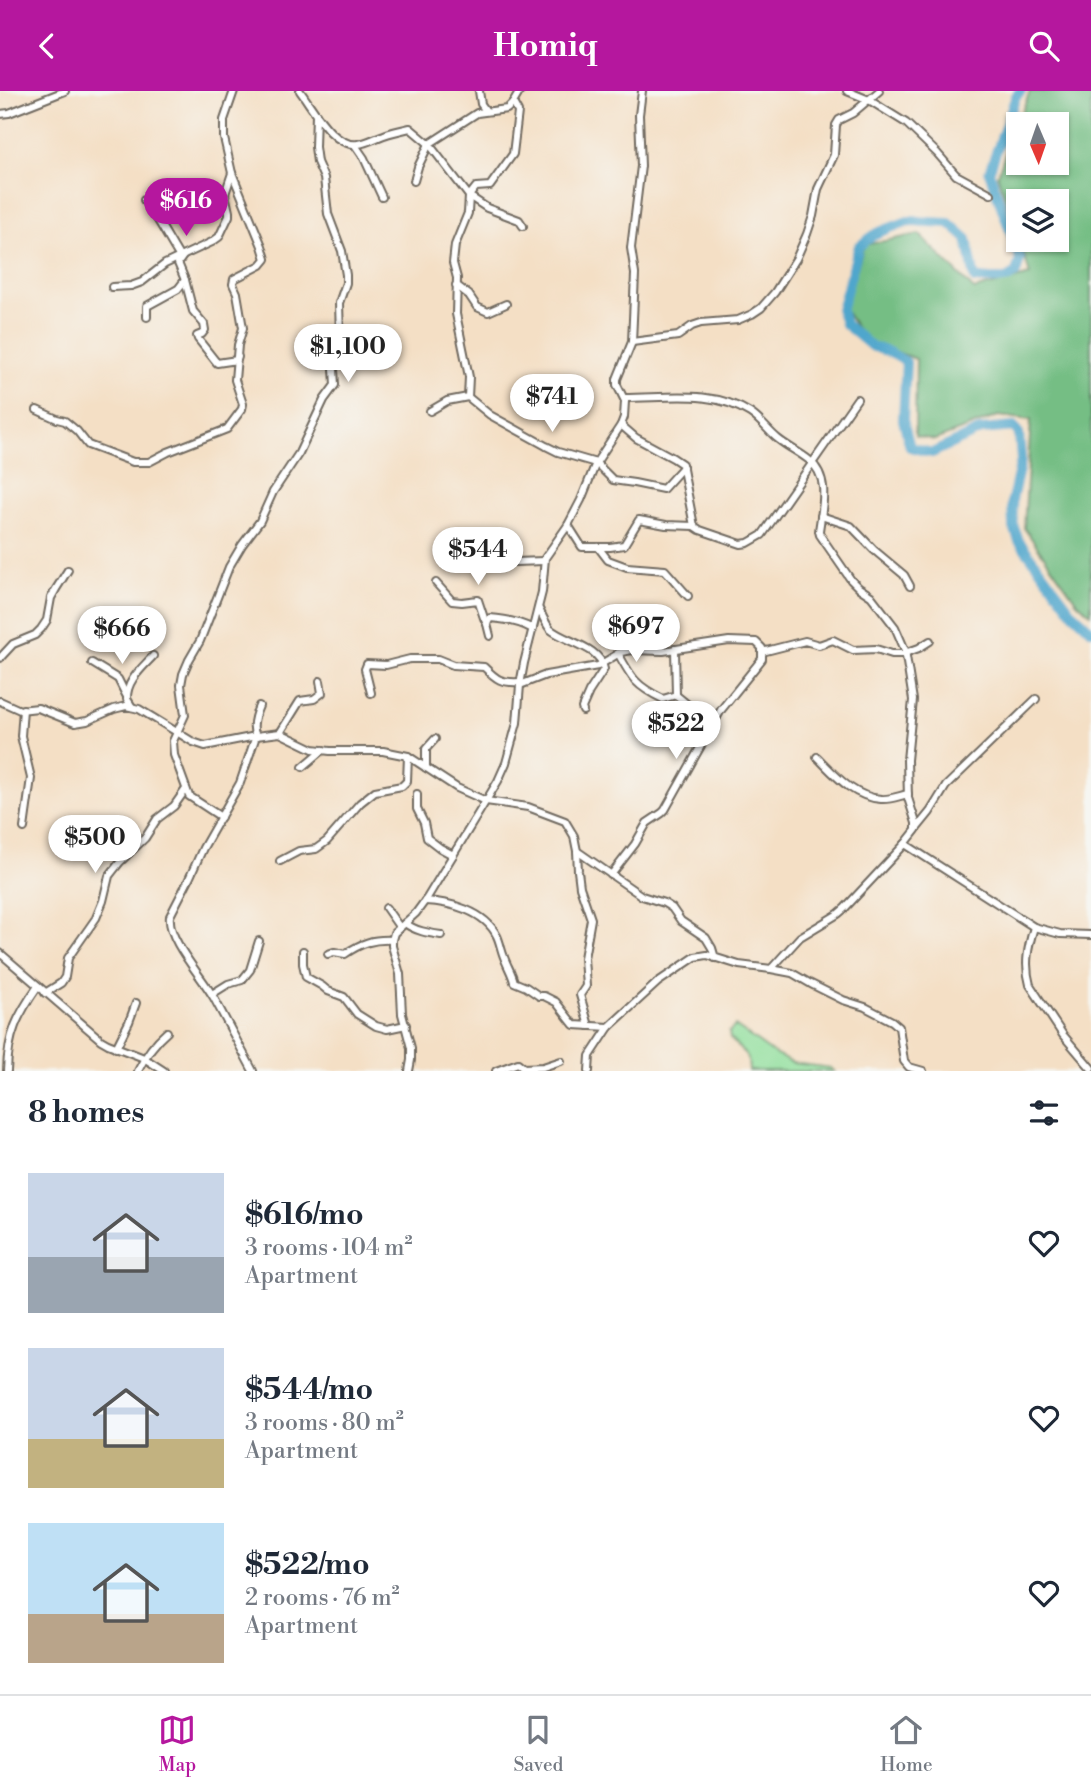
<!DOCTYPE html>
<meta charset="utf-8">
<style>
:root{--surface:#fff;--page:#f2f2f3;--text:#1f2937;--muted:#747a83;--line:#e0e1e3;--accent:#b5179e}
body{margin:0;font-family:"Libre Bodoni",serif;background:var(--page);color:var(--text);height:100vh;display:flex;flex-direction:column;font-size:26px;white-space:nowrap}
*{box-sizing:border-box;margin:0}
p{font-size:23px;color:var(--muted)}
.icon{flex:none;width:38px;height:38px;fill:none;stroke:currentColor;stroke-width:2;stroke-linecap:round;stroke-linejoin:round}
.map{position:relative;height:980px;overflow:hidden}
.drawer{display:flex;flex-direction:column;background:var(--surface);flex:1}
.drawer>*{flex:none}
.needle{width:46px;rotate:178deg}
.tools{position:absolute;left:1006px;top:21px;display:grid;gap:14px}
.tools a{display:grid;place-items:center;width:63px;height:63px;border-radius:0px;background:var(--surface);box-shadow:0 2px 5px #0004;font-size:35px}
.price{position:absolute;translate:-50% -60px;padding:0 16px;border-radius:24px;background:#fff;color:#222;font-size:23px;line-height:46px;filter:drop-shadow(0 2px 4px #0008)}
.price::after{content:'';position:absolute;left:50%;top:42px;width:21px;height:16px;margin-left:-10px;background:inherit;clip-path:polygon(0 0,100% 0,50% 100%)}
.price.current{background:var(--accent);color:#fff}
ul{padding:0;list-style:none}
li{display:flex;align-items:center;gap:21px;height:175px;padding:0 28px}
li span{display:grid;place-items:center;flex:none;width:196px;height:140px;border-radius:0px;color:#555}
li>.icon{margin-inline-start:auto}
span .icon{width:84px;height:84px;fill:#fffc;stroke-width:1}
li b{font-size:30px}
h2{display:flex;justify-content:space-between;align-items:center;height:84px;padding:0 28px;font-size:30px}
header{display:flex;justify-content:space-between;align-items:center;height:91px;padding:0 28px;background:var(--accent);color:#fff;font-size:32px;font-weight:700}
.tabs{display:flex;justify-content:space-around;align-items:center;height:98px;border-top:2px solid var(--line);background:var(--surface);font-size:19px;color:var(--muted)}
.tabs a{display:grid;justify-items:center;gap:4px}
.tabs .current{color:var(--accent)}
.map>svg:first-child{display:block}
.green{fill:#92df9d;stroke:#5e8564;stroke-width:2}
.forest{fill:#75be84;stroke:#507458;stroke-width:2;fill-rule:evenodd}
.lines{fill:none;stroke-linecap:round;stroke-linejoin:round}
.river{stroke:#4fa6cc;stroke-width:10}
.minor-casing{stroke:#716a61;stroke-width:10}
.minor{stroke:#fff;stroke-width:6}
</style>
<header><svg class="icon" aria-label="back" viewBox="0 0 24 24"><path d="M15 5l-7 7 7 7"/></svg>Homiq<svg class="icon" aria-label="search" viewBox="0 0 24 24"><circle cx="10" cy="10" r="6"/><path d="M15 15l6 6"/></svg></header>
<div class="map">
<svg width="1091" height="980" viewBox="0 0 1091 980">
<rect width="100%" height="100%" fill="#f6f6f2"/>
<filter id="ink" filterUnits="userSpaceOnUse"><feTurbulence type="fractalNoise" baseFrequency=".0143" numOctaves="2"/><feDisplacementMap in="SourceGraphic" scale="14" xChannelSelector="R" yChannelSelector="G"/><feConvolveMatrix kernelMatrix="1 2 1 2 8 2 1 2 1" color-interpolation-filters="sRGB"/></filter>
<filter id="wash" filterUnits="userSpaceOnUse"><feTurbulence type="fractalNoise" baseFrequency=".00686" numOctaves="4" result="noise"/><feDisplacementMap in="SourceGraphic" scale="28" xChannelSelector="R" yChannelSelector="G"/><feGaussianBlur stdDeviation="1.57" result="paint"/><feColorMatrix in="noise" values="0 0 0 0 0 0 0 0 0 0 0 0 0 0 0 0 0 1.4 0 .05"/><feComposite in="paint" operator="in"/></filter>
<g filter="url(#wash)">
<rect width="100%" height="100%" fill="#f4dfc5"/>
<!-- green -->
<polygon class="green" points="735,935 776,964 792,972 831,977 834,980 749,980 748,967 730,947 729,941"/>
<!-- forest -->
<path class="forest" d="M1030,0H1091V523L1077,511L1024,437L1031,329L998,325L935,349L915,345L916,268L865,250L844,218L864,154L919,143L974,199L1030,184L1020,149H1057V110H1018V142L997,84ZM1018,33H1057V72H1018Z"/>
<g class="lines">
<!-- river -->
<polyline class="river" points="1021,0 1016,5 989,81 1020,168 1016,182 1006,188 975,188 967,148 949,132 908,130 877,142 859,155 841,219 845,233 871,255 891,262 906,271 903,329 910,356 932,362 981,339 1014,336 1019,343 1021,369 1012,409 1013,434 1019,450 1073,522 1091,539"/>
</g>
</g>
<g filter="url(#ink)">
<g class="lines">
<defs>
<g id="minor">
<path d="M300,0C313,17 333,57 358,53C367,52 375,47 384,44C392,41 401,39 410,37L429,53L469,105L487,117L519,129L523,135"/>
<polyline points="479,0 481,13 486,20"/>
<polyline points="847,0 869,9 906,32 937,62 956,84 991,103"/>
<polyline points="0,23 9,22 65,0"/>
<polyline points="355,54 364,67 382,106"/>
<polyline points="414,90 418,76 429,53 477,22 507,18 513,12 520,0"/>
<polyline points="144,109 153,121 179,165"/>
<polyline points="183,165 178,172 185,189 193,220 204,233 205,239 202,243 197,245 198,248 217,272 237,269 238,266"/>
<polyline points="456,194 469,204 477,216 488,221 506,213"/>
<polyline points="112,196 131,195 142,191 165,173 212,151 219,146 229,125 229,121 225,103 232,82"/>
<polyline points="147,226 147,215 178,198 185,189"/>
<polyline points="632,251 678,245 692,235 701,232 738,229 752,223 761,217 775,201 796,168 807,143 813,125 818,98 834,64 836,34 839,29 853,22 879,0"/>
<polyline points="468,306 469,286 456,223 457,187 453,172 455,154 468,122 469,105 476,96 490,95 513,63 518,21 513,12"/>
<polyline points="37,319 57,328 65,330 77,340 88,354 133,371 149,371 168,361 227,338 242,318 243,313 235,289 238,254 243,237 237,202 233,193 234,188 261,174 266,168 262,155 232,82 224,47 224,29 234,0"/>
<polyline points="430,320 447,310 468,306 490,324 546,355 558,361 596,372 613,389 634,392 663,398 683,376"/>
<polyline points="621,334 636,347 673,367 682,373 694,435"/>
<polyline points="821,425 851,435 874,459 904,484 910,495"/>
<polyline points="568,434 582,456 610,456 624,454 639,429 666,434 694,435 700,439 741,453 748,452 762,444 857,308"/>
<polyline points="598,456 608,469 627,476 665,479 688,505"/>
<polyline points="492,470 507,466 515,471 544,470"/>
<polyline points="436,492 452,510 462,511 478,509 484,527 487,533"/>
<path d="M539,518C542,524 546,533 550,538C565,551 600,555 604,578L589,601L582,617L583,620"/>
<path d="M490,545L487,533L490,527C505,528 520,531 533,538"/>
<polyline points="675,558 676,604"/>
<polyline points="762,561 805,550 819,554 833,549 853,559 876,558 892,563 902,563 919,557 930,550"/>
<path d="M618,562C632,588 636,595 663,608L676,604L687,613"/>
<polyline points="0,567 13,553 35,544 41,538 47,529 51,507 56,498 68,479"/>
<polyline points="92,572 118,588 126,604"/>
<polyline points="520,594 546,584 598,575 621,561 632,559 663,560 729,550 756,551 762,557 762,568 721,619 665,719 662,722 647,732 635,753 611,784"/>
<path d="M371,602L365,578L367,573L386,574L410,568H438L453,574L484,576C497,589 501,592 520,591"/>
<polyline points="0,610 20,619 38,617 75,632 87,630 114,618 126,615 139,618 193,651 205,655 256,645 280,642 313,658 330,660 383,660 408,665 457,697 486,710 528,716 565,730 574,745 577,760 642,805 664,812 672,817 681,830 706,847 712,857 715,867"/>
<path d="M132,616L127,608C126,590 142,577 153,565"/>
<polyline points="23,618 21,645 31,687 24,737"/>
<polyline points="280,642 300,610 314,608 322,602 320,590"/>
<path d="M817,666C835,684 853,706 881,708C889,709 899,705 908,703"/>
<polyline points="303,676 323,659"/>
<polyline points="426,677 426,658 435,648"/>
<polyline points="417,703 417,718 424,732 427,747 440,757 453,764"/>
<polyline points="221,726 189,705 174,664 173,650 185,624 181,594 183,583 189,569 200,550 229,476 242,454 260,430 273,401 299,362 324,309 335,294 334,278 340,245 339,212 346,192 346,184 342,160 328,123 324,87 317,71 315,56 316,23"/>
<polyline points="917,737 930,721 946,695 1036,608"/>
<polyline points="905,753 1034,836 1060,843 1091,844"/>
<polyline points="577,760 578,780 580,796 591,828 584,867 586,895 580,904 589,935"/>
<polyline points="280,770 299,760 316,758 327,750 360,712 375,700 402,695 407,690 408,665"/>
<path d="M425,810C450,811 485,820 497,845C500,851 501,859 504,866C507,875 512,882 514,891L526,896L539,905H544L556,911L574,934L609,936"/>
<polyline points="386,817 400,837"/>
<path d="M405,832C415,840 428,842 441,844"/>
<path d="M1034,836C1028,856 1024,873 1030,894L1063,944L1091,977"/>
<polyline points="303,860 303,873 306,886 322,895 328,900 344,906 357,923 376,935 387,938 406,934"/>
<polyline points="0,862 101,949 108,953 144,967 164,980"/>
<path d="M328,863L334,861L345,863C361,852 373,848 392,849"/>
<polyline points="771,878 792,882 811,893 843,909 865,916 892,930 899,936 904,970 909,976 923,980"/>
<polyline points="45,902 61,892 65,886 68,867 96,827 103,810 109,785 120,771 145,747 157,728 174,715 186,698"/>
<polyline points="212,903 228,893 242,889 250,879 259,850"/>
<polyline points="116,957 129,931 136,912"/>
<path d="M7,980C8,943 17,925 38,895"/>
<path d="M138,980C145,965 154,952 167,941"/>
<path d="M253,980C240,956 227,931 214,907C202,885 167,849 170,825L189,788L203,757L240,692L256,645C251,636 255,624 259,615"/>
<polyline points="409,980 411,969 411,957 402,923 400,883 392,855 392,849 394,842 416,822 427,807 498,690 506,672 517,632 520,594 524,572 542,501 545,467 568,434 581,409 596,372 621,334 624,326 625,310 617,294 617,288 632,251 635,183 631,157 641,75 639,24 642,0"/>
<polyline points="496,980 518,972 524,977 543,976 561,970"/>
<path d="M589,980L590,965L609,936L658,891L695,866L707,864L739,874L771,878L800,846L838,823L845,817L905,753L916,739V732L908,707L907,669L913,609L905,559L895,536L871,505L859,497L851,489L820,444L819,440C822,416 831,387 809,369C799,361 788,356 778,348C768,340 761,329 750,322C713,298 667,307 624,307"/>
</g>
</defs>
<!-- minor casing -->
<use href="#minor" class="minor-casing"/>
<!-- minor -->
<use href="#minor" class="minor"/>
</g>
</g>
</svg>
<div class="tools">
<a><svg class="needle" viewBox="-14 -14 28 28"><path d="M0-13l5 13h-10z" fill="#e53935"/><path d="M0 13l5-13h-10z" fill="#747a83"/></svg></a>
<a><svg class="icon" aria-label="layers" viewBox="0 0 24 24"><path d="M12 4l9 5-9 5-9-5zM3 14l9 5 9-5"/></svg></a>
</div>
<b class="price current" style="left:186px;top:147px">$616</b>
<b class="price" style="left:348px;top:293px">$1,100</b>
<b class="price" style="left:552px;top:343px">$741</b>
<b class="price" style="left:478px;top:496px">$544</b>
<b class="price" style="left:636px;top:573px">$697</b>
<b class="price" style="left:122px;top:575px">$666</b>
<b class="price" style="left:676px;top:670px">$522</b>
<b class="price" style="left:95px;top:784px">$500</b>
</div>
<section class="drawer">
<h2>8 homes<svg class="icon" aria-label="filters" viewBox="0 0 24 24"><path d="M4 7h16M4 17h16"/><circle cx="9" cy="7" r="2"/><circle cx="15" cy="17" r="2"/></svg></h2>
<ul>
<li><span style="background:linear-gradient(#c9d6e8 60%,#9aa5b1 0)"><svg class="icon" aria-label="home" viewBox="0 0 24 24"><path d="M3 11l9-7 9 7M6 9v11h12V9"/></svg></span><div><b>$616/mo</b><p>3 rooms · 104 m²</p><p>Apartment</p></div><svg class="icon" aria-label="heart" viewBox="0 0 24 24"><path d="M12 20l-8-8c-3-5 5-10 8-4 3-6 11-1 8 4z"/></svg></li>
<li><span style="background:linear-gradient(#c9d6e8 65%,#c2b280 0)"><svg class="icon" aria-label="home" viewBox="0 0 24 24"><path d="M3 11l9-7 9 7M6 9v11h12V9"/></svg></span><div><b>$544/mo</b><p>3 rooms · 80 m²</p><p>Apartment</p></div><svg class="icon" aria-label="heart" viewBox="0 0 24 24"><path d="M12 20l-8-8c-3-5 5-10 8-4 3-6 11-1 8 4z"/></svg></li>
<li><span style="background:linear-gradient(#bfe0f5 65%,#b9a48a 0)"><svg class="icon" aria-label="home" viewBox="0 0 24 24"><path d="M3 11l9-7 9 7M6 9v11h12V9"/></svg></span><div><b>$522/mo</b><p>2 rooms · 76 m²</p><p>Apartment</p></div><svg class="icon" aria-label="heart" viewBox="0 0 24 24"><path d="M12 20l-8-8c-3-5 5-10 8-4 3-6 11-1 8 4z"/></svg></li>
</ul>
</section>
<nav class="tabs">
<a class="current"><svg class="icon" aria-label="map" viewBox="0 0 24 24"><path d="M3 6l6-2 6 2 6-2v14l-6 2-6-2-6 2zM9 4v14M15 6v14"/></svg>Map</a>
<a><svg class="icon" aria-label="saved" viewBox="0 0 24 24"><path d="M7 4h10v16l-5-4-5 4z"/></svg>Saved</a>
<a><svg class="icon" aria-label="home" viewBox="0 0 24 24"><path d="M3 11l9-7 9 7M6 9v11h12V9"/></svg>Home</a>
</nav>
